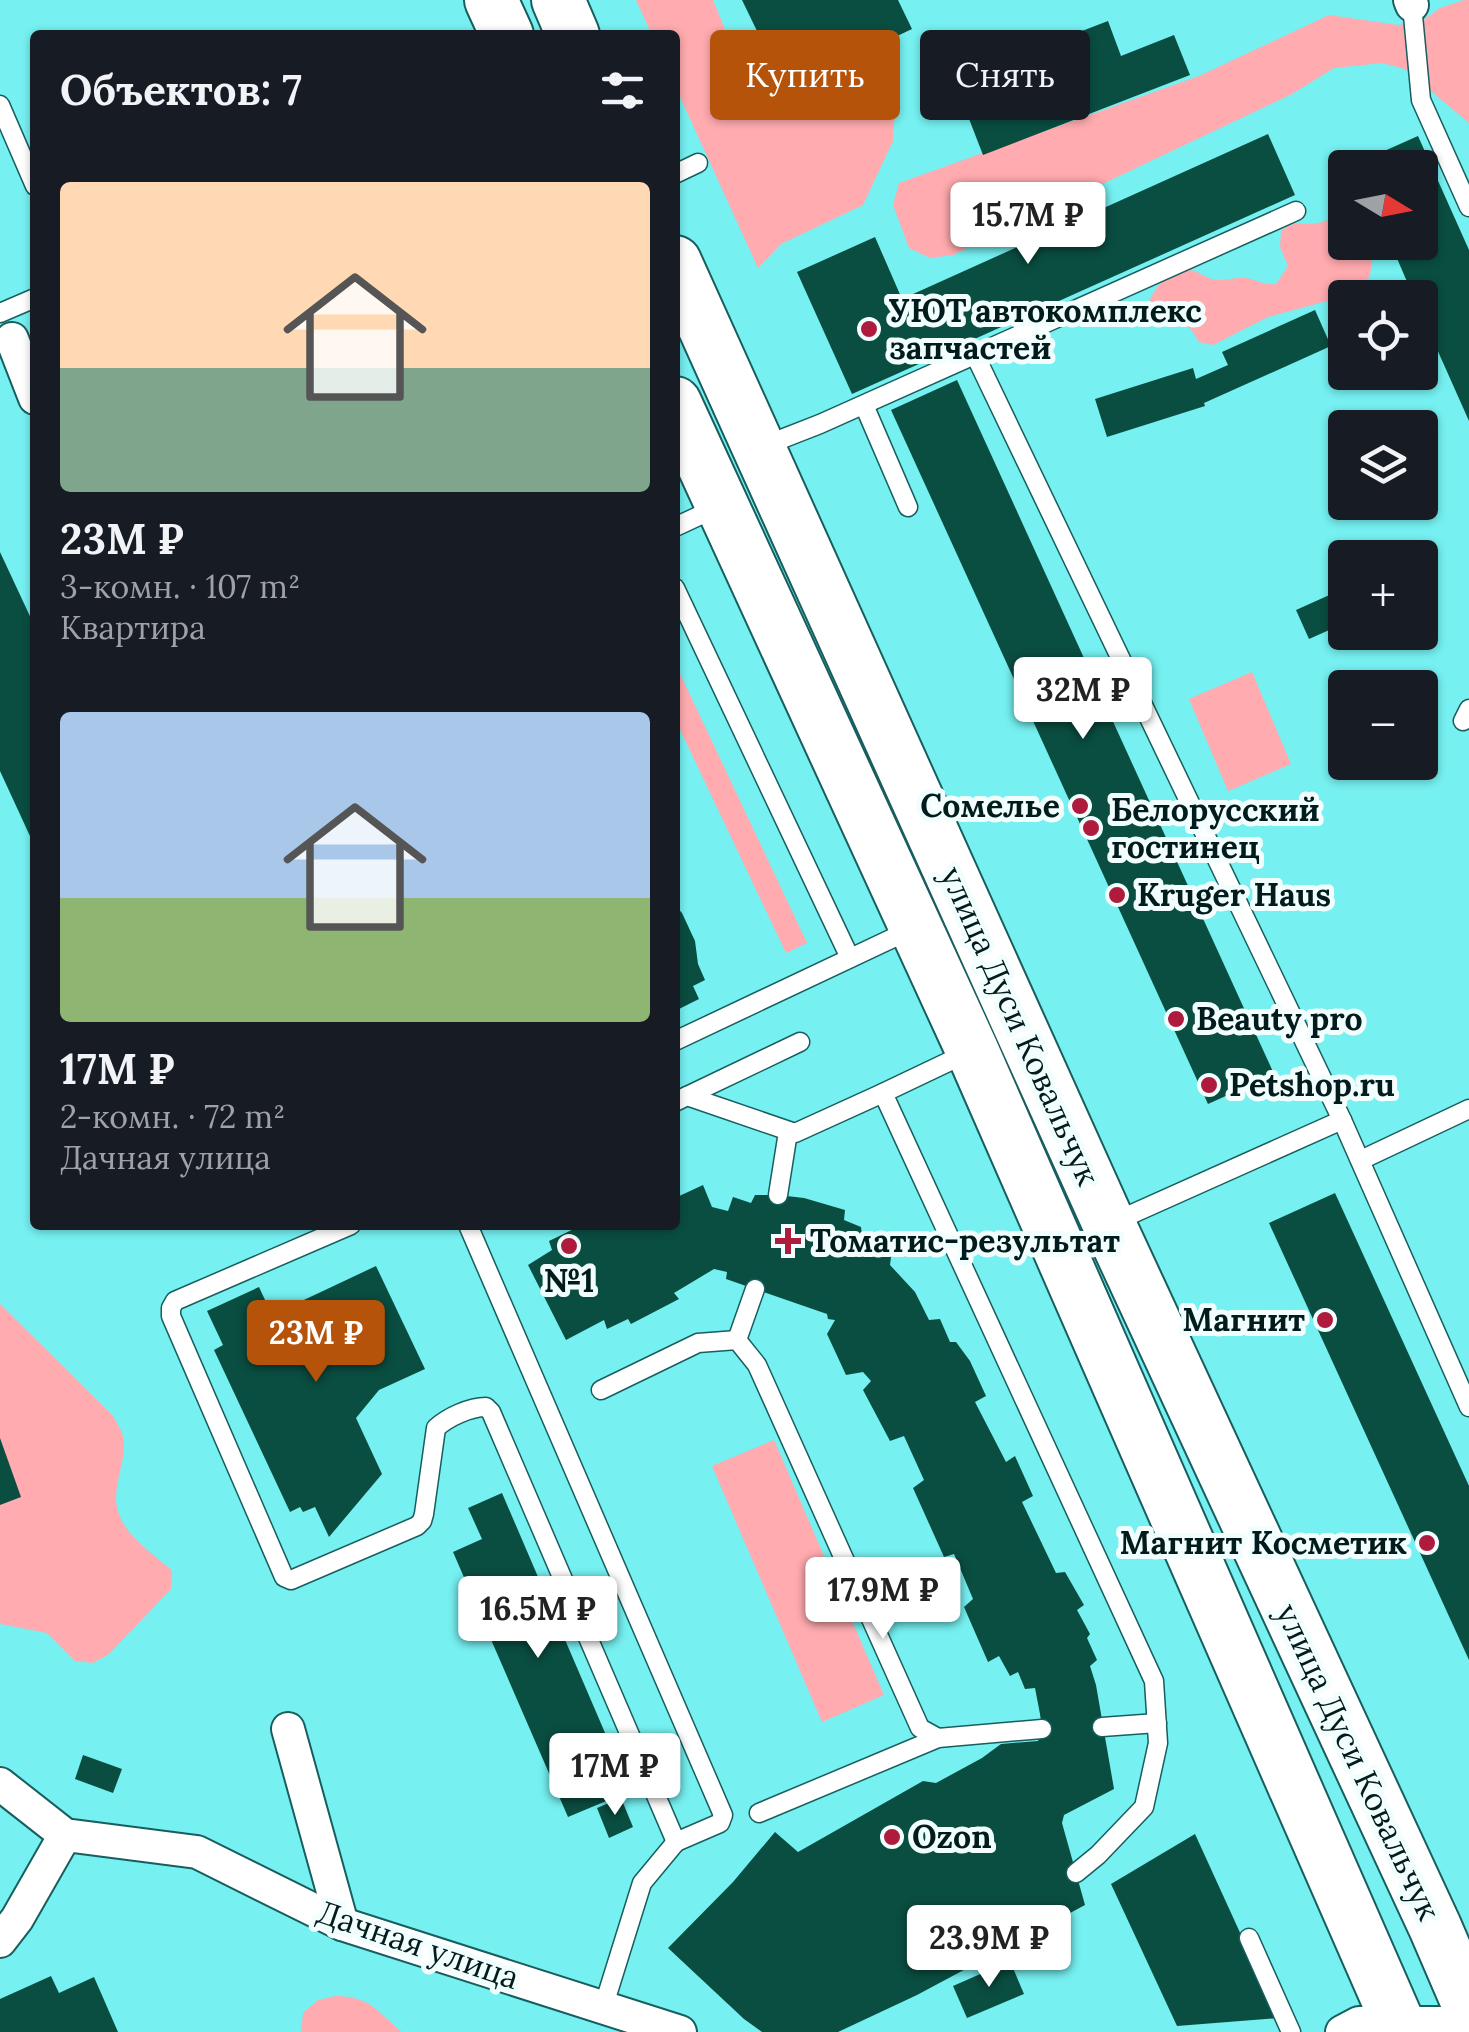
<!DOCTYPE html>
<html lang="ru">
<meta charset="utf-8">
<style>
:root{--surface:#171b24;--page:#20242c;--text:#f1f3f6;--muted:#9ea1a6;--accent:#b45309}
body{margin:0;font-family:Lora,serif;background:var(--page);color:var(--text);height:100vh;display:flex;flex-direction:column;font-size:38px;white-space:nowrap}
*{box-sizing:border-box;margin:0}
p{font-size:32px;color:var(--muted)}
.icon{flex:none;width:55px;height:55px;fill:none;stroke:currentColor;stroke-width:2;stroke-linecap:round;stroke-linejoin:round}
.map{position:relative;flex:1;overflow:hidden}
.details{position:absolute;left:30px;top:30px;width:650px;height:1200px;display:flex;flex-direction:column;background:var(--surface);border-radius:10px;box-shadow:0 2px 8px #0004}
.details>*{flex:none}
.banner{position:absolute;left:710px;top:30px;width:608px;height:90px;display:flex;gap:20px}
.needle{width:65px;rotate:100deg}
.tools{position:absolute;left:1328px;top:150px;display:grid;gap:20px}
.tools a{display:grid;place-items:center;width:110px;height:110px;border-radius:10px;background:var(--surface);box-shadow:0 2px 8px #0004;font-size:50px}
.price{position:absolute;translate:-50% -85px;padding:0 22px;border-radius:10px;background:#fff;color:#222;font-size:32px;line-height:65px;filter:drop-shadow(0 2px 5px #0008)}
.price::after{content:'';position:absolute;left:50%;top:60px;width:30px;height:22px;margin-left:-15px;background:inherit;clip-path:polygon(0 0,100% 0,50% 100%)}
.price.selected{background:var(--accent);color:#fff}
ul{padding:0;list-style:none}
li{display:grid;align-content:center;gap:20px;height:530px;padding:0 30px}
li span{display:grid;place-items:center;height:310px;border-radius:10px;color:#555}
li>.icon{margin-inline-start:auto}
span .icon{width:180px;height:180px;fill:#fffc;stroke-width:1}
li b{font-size:42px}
h2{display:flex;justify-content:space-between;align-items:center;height:120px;padding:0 30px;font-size:42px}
.pill{padding:0 35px;border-radius:10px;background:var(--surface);box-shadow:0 2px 8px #0004;font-size:35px;line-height:90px}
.pill.selected{background:var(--accent);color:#fff}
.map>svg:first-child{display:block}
.green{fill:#ffabaf}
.building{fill:#0a4e41}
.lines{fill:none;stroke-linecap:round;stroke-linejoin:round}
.lane-casing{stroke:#195e5f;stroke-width:21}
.street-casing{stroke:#195e5f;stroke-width:36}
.primary-casing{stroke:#195e5f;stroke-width:56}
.lane{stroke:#fff;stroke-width:18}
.street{stroke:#fff;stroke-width:32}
.primary{stroke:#fff;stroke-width:52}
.poi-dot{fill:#af1b3c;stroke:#f2fdfd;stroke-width:4}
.labels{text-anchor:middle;stroke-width:10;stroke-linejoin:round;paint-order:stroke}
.poi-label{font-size:32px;font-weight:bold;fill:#021c1d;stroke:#f2fdfd;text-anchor:start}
.street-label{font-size:32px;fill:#021c1d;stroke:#f2fdfd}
</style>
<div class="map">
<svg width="1469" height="2032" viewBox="0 0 1469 2032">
<rect width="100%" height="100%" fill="#76f0f1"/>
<!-- green -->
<g class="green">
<polygon points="636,0 713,0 747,83 768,110 800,109 874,68 889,74 896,90 893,141 863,205 781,244 758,268 675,86 675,35 652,35"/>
<polygon points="1464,0 1469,0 1469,123 1405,69 1382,63 1334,68 1292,94 953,255 930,258 909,248 893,205 899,183 1199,76 1329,15 1398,25 1422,21 1440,8"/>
<path d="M1334,218L1345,222V242L1368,243L1373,251L1370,276L1349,295L1268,317L1213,345L1199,342L1191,329L1153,312L1150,299C1160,283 1169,264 1191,270C1199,272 1206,278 1213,279C1225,282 1235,277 1245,278C1257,279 1263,286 1276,284L1288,266L1280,247L1281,231C1295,221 1295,224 1310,224C1318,224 1327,220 1334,218Z"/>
<polygon points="675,663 807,943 786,953 675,719"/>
<polygon points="1252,672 1291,764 1228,791 1189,699"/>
<path d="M0,1304L113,1416C116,1422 122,1430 123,1437C128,1462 109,1489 119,1514C127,1538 155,1555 172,1571L171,1589L109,1654L93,1663L75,1661L47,1633L0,1624Z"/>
<polygon points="774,1440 884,1695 822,1722 712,1466"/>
<path d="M336,1996C372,1997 377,2012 402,2032H301L303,2013L318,2000Z"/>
</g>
<!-- building -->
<g class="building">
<polygon points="742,0 898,0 912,29 785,89"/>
<polygon points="1108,21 1121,56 1174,35 1190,75 983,155 954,80"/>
<polygon points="1268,134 1295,195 852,394 797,272 875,237 902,299"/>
<polygon points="1418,136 1469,250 1469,421 1420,311 1420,298 1414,298 1390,242 1420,242 1420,168 1357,168 1355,164"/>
<polygon points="1315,310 1331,346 1204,403 1205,406 1107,437 1095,399 1193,368 1196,379 1228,365 1222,352"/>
<polygon points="957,380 1274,1074 1208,1104 891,410"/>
<polygon points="1420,549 1435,583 1420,590"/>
<polygon points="0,552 35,627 35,847 0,771"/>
<polygon points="1345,588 1345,623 1309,639 1296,610"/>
<polygon points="675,905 682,913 695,941 698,964 705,980 693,986 699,999 675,1011"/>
<polygon points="703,1185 712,1207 728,1211 733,1197 751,1203 755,1195 778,1195 804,1198 845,1210 844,1220 861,1227 862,1235 878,1238 874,1252 891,1257 890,1265 915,1292 929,1320 940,1319 950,1342 956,1342 970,1361 986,1396 975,1402 1006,1462 1015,1456 1033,1496 1022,1502 1056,1573 1065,1572 1084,1605 1077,1610 1090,1634 1087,1638 1097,1660 1090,1666 1096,1685 1114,1789 1064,1815 1062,1823 1085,1905 917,1995 838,2032 762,2032 744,2019 668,1948 733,1882 775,1832 798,1852 923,1781 936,1783 982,1758 1001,1744 1038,1741 1042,1729 1040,1714 1035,1688 1025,1689 1018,1672 1010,1676 999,1656 988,1662 964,1607 973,1599 954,1554 944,1557 913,1488 924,1480 904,1436 890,1441 863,1390 871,1381 863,1372 846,1375 827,1334 835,1320 828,1319 827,1314 726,1279 727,1272 714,1269 674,1293 679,1299 631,1324 628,1319 607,1329 604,1320 566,1340 528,1265 552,1250 549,1241 582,1225 675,1225 675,1198"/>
<polygon points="1335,1193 1469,1486 1469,1660 1269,1223"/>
<polygon points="376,1266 425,1369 379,1390 356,1418 382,1474 329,1537 315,1507 303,1512 300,1507 290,1512 214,1350 223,1345 207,1311 259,1287 272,1315"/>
<polygon points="0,1438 21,1497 0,1505"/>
<polygon points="502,1493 630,1791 568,1817 453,1552 482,1539 468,1508"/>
<polygon points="83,1755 122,1769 113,1793 75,1779"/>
<polygon points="621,1798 633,1827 609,1838 597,1808"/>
<polygon points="1195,1834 1279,2018 1177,2026 1111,1884"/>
<polygon points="1010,1961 1024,1994 967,2018 953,1986"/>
<polygon points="51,1976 59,1993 94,1977 118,2032 0,2032 0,1999"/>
</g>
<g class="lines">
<defs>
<g id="lane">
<polyline points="1412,5 1421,100 1469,207"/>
<polyline points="0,105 35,186"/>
<polyline points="675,174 698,163"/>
<polyline points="0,313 35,298"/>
<polyline points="975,355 1342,1120 1469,1407"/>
<polyline points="864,405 908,507"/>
<polyline points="761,447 820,424 1296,211"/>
<polyline points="675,527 720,506"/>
<polyline points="675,588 850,958"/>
<polyline points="1463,721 1469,709"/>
<polyline points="675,1041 910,930"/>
<polyline points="967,1053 883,1093 1154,1681 1158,1743 1144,1807 1098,1855 1076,1873"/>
<polyline points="687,1096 800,1042"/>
<polyline points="675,1102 687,1096 795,1133 883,1093"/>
<polyline points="1361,1160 1469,1109"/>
<polyline points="778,1195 788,1132"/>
<polyline points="1114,1222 1342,1120"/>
<path d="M351,1225L175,1301L171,1308V1316L284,1577L291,1580L417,1526L422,1521L424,1514L436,1428C448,1417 470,1407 486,1407L491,1412L676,1842L720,1823L723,1815L468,1225"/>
<polyline points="737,1340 755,1289"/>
<polyline points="601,1390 698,1343 737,1340 757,1365 920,1728 938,1738"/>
<polyline points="1102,1727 1157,1723"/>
<polyline points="759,1813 938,1738 1042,1729"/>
<polyline points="1249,1938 1291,2032"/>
<polyline points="603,2008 642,1883 676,1842"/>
</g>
<g id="street">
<polyline points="1410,0 1412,5"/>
<polyline points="12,339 35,398"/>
<polyline points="288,1729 342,1924"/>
<polyline points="0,1784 65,1835 197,1852 342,1924 680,2032"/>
<polyline points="0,1941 17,1919 65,1835"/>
<polyline points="1342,2032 1359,2023 1469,2023"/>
</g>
<g id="primary">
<polyline points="491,0 507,35"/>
<polyline points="558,0 573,35"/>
<polyline points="675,262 1109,1224 1435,1927 1469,2006"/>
<polyline points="675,403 972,1050 1402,2032"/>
</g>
</defs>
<!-- lane casing -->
<use href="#lane" class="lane-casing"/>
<!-- street casing -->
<use href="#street" class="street-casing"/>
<!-- primary casing -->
<use href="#primary" class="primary-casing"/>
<!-- lane -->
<use href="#lane" class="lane"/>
<!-- street -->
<use href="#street" class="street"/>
<!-- primary -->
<use href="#primary" class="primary"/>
</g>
<!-- markers -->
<g class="poi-dot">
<circle cx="869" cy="329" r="10"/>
<circle cx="1080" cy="806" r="10"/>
<circle cx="1091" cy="828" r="10"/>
<circle cx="1117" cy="895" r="10"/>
<circle cx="1176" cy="1019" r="10"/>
<circle cx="1209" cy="1085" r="10"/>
<path d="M783 1226h10v10h10v10h-10v10h-10v-10h-10v-10h10z"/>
<circle cx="569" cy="1246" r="10"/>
<circle cx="1325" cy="1320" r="10"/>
<circle cx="1427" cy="1543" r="10"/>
<circle cx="892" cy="1837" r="10"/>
</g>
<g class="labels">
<!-- poi labels -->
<g class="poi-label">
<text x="889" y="322">УЮТ автокомплекс<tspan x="889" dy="37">запчастей</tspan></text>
<text x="1060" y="817" text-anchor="end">Сомелье</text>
<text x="1111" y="821">Белорусский<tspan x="1111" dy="37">гостинец</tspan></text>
<text x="1137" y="906">Kruger Haus</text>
<text x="1196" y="1030">Beauty pro</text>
<text x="1229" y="1096">Petshop.ru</text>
<text x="810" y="1252">Томатис-результат</text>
<text x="569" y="1292" text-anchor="middle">№1</text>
<text x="1305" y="1331" text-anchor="end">Магнит</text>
<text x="1407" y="1554" text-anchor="end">Магнит Косметик</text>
<text x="912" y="1848">Ozon</text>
</g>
<!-- street labels -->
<g class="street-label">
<text transform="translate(1020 1026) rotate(66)" y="11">улица Дуси Ковальчук</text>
<text transform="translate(1358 1762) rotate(65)" y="11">улица Дуси Ковальчук</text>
<text transform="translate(418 1945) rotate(19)" y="11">Дачная улица</text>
</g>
</g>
</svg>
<div class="tools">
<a><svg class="needle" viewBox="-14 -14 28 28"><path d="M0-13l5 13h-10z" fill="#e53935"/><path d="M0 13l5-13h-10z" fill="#9ea1a6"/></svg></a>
<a><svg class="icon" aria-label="locate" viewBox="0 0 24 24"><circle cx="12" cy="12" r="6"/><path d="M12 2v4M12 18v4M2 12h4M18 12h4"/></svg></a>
<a><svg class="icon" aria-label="layers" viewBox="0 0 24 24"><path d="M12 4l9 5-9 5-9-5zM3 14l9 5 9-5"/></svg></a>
<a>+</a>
<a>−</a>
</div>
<b class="price" style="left:1028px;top:267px">15.7M ₽</b>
<b class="price" style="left:1083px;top:742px">32M ₽</b>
<b class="price selected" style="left:316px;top:1385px">23M ₽</b>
<b class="price" style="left:883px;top:1642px">17.9M ₽</b>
<b class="price" style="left:538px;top:1661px">16.5M ₽</b>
<b class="price" style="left:615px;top:1818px">17M ₽</b>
<b class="price" style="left:989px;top:1990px">23.9M ₽</b>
<div class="banner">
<a class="pill selected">Купить</a>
<a class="pill">Снять</a>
</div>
<section class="details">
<h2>Объектов: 7<svg class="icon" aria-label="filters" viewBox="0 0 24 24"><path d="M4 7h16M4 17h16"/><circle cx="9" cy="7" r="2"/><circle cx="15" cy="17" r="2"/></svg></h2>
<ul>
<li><span style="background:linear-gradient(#ffd9b3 60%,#7fa58c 0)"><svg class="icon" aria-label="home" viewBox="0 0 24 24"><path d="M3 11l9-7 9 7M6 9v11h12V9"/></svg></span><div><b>23M ₽</b><p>3-комн. · 107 m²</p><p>Квартира</p></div></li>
<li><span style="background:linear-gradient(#a9c7e8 60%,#8fb573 0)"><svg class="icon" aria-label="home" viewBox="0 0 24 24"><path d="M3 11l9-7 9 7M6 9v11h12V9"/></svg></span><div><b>17M ₽</b><p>2-комн. · 72 m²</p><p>Дачная улица</p></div></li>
</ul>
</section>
</div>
